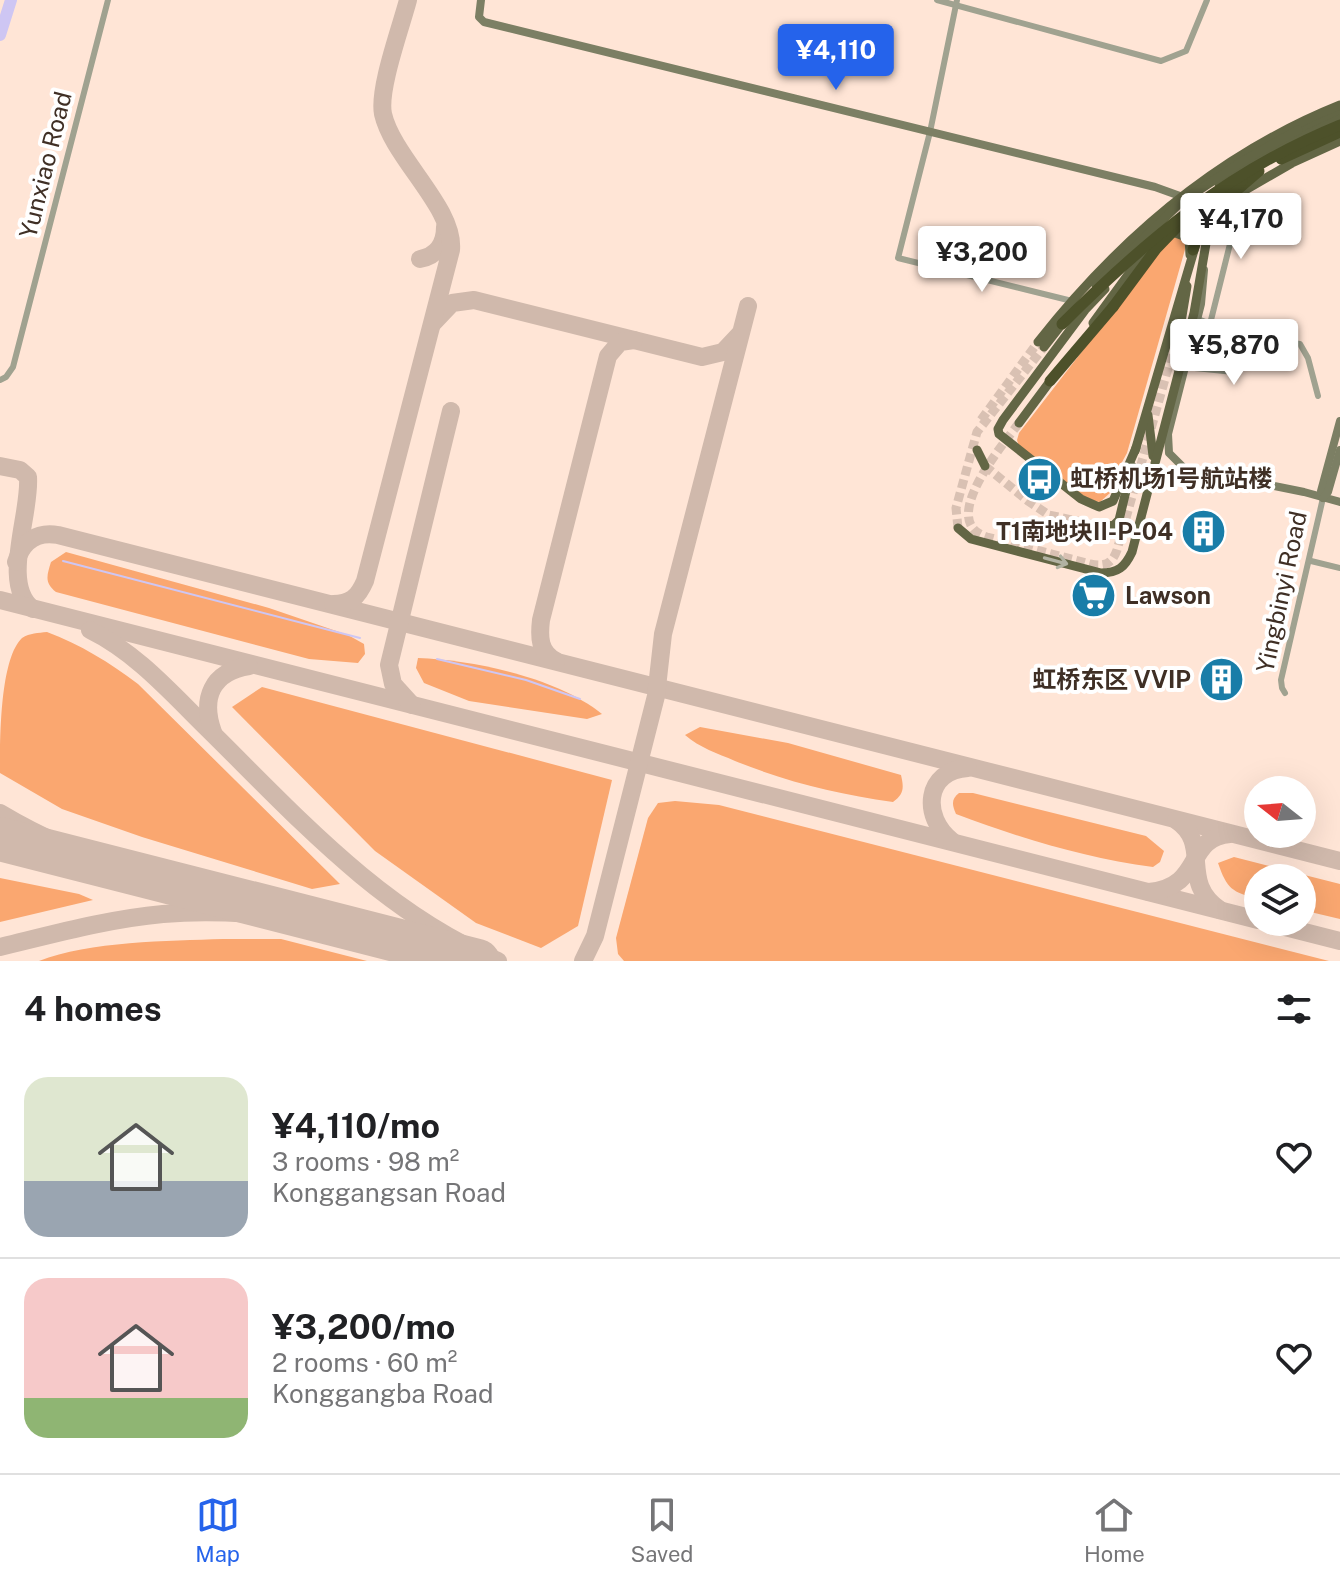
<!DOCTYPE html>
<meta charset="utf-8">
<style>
:root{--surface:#fff;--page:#f2f2f2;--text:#202124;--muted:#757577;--line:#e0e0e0;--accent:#2563eb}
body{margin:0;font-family:"Public Sans","Noto Sans SC",sans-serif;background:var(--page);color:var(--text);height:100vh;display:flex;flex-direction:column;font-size:30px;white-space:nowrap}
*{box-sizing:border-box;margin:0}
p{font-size:26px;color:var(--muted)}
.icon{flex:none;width:44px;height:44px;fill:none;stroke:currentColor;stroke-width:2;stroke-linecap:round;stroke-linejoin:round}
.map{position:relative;height:961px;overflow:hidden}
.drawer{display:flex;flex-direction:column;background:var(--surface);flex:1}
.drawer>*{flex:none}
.needle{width:52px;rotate:287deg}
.fabs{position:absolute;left:1244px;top:776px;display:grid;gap:16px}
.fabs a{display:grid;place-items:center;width:72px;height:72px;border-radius:50%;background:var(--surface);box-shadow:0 8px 32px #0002;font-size:40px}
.price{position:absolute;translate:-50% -68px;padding:0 18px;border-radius:8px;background:#fff;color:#222;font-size:26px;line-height:52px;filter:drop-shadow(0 2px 4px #0008)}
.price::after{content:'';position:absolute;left:50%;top:48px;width:24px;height:18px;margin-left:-12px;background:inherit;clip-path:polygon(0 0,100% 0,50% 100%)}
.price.active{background:var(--accent);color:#fff}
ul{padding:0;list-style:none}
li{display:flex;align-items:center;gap:24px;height:200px;padding:0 24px}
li+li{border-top:2px solid var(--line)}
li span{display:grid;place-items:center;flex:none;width:224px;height:160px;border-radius:24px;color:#555}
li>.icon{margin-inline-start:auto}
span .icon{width:96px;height:96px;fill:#fffc;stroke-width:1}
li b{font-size:34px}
h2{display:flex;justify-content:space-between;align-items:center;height:96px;padding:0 24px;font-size:34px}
.tab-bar{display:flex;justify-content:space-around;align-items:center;height:112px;border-top:2px solid var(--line);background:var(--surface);font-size:22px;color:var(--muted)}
.tab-bar a{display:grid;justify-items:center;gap:4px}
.tab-bar .active{color:var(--accent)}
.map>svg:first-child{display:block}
.green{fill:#faa770}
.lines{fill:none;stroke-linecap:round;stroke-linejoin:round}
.stream{stroke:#cec6f3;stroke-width:2}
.river{stroke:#cec6f3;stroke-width:12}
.taxiway{stroke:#d0b9ac;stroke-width:18}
.runway{stroke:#d0b9ac;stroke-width:44}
.primary-tunnel{stroke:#d9c1b3;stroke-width:9;stroke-dasharray:9 4.5;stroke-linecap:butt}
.street{stroke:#a0a290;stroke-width:6}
.secondary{stroke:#7c7f64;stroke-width:8}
.primary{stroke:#636645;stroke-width:9}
.highway{stroke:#4d512a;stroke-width:11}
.primary-bridge{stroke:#636645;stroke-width:9}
.highway-bridge{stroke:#4d512a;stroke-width:11}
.oneway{stroke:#b1b2a2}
.labels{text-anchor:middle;stroke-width:8;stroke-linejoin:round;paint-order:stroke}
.street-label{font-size:24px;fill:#3f2f25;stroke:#fff}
.poi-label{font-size:24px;font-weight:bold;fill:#3f2f25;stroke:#fff;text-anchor:start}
</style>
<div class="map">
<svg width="1340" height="961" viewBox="0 0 1340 961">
<rect width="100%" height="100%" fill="#ffe5d6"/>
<!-- green -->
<g class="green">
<polygon points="1172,235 1188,239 1127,453 1115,475 1110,493 1100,502 1086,500 1019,447 1017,440 1019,433"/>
<path d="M66,552L269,608L348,635L364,644L365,654L358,663L309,659L56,592C44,583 47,575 51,562Z"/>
<path d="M47,632C81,645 109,662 138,684L340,884L312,889L142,837L62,809L0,773C0,738 0,659 22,638C30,633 38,633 47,632Z"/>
<path d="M418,658C475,660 558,678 602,714L587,719L469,701L424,683L416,668Z"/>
<polygon points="262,687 612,780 578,926 541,948 476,923 375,851 232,707"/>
<path d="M700,727L788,743L901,775C904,788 904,794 893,802C837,794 787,782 735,761C717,753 700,748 685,735Z"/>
<path d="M959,793H973L1146,836L1164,851L1160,862L1153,867C1085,858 1020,838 956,814C952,805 951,799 959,793Z"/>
<polygon points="675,801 719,805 1329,961 624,961 618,954 616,938 648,818 658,803"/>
<path d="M1234,857L1340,884V919L1302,910V878H1258V899C1232,892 1227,889 1218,863Z"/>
<polygon points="0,878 79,894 93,900 0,922"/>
<path d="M223,939H281L367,961H39C89,941 169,941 223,939Z"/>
</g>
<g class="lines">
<!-- stream -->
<g class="stream">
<polyline points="63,561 360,638"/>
<polyline points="437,659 526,680 580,699"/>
</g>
<!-- river -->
<polyline class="river" points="0,35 11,0"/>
<!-- taxiway -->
<g class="taxiway">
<path d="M420,259C437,256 445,243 445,227"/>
<polyline points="433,323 452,303 474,300 702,357 723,352 739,335"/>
<path d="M0,466L20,470L28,477C31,514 0,585 33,609"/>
<path d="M16,562C22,542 37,531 58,535L1340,861"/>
<polyline points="0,600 1258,920"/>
<path d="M333,604C351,604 358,597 365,581L451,250C455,208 393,158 383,114C378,89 401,27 408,0"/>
<path d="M90,630C137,653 173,695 210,731C298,818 382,912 498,961"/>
<path d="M556,661C539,652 539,637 541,620L608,356L620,342L634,340"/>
<polyline points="412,705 393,684 389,665 451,411"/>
<path d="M213,732C201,699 211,672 249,666"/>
<path d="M0,813C45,840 89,858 139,874"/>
<path d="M1176,820C1213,845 1178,881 1220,910"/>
<polyline points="0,840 13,842"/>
<path d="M952,841C921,817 925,770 968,768"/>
<path d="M1149,892C1205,886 1184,838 1230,834"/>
<polyline points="1265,922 1340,941"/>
<path d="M0,947C54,934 108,919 163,914C219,909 274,915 329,923"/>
<polyline points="583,961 595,936 656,696 663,634 748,306"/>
</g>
<!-- runway -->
<polyline class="runway" points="0,839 478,961"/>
<!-- primary-tunnel -->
<g class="primary-tunnel">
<polyline points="981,420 1038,342"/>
<path d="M1019,423C1002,446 937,522 987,537L1090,564C1105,567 1112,564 1117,550L1181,322"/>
<polyline points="985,466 1028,501 1049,515 1105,527"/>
<polyline points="958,528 956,508 977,432 1044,347"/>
</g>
<!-- street -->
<g class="street">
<polyline points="937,0 1161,61 1186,51 1207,0"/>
<polyline points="957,0 930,132 898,258 1072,301"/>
<polyline points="1198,319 1277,351 1286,351 1293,343 1300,344 1308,358 1318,396"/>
<polyline points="1210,324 1243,192"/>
<polyline points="1185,367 1234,372 1247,361 1273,350"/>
<polyline points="0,380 6,377 13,367 108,0"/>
<polyline points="1311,561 1340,568"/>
<polyline points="1285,693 1282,688 1281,680 1323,498"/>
</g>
<!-- secondary -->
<g class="secondary">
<polyline points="481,0 479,17 484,22 1155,187 1180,196"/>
<polyline points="1204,270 1201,304 1168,434 1169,453 1184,468 1304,492 1340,502"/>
<polyline points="1323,498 1321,491 1340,421"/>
<polyline points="1323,498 1328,492 1340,450"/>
</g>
<!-- primary -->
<g class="primary">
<polyline points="1303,128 1340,112"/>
<polyline points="1219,184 1269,152 1340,119"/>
<polyline points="1240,193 1292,163 1340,141"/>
<polyline points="1170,231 1189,238 1190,255"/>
<polyline points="1105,289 1085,310 1003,420 998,429 999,434 1081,499 1099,507 1113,501 1136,448"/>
<polyline points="1181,322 1187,286"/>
<polyline points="1093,323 1146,250"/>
<path d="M1038,342C1119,239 1218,154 1340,105"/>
<polyline points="1044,347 1062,324"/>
<polyline points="1148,415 1153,456"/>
<polyline points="1019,423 1054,376"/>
<polyline points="977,450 985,466"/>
<polyline points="1135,451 1195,247"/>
<polyline points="1105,527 1114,525 1119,520 1132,466"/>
<path d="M958,528L971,539L1101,573C1118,573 1125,567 1132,552L1194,313L1208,232L1215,216"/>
</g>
<!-- highway -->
<g class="highway">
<polyline points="1281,159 1340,132"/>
<polyline points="1220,211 1230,196 1259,171"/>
<path d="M1193,250C1202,220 1215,198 1242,181"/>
<polyline points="1050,381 1113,307"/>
</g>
<!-- primary-bridge -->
<polyline class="primary-bridge" points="1096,285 1181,202 1243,161 1298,130"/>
<!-- highway-bridge -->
<g class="highway-bridge">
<polyline points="1113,307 1156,249 1181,223"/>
<path d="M1062,324C1147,239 1228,171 1340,125"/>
</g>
</g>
<!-- one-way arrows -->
<defs><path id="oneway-shaft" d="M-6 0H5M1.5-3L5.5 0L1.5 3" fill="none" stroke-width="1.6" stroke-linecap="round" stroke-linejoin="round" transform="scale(2)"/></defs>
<use class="oneway" href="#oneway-shaft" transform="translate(1056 561) rotate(15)"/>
<!-- icons -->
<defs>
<symbol id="bus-disc" viewBox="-11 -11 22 22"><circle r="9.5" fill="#197da8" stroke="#fff"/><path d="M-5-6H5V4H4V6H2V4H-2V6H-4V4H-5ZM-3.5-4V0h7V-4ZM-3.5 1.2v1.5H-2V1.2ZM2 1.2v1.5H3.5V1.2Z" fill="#fff"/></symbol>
<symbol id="building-disc" viewBox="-11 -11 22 22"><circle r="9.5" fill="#197da8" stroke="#fff"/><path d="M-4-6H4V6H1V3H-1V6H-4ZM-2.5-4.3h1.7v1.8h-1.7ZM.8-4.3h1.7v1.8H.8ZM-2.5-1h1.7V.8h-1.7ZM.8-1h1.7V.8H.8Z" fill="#fff"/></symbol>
<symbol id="supermarket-disc" viewBox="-11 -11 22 22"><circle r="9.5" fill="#197da8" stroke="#fff"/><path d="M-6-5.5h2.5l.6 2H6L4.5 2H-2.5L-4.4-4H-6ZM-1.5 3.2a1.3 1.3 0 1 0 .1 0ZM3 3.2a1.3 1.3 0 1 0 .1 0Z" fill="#fff"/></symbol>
</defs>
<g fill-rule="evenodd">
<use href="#bus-disc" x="1014" y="454" width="51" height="51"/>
<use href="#building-disc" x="1178" y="506" width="51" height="51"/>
<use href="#supermarket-disc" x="1068" y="570" width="51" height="51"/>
<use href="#building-disc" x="1196" y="654" width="51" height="51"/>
</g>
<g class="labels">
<!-- street labels -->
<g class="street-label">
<text transform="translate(46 165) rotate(-76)" y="8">Yunxiao Road</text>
<text transform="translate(1282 592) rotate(-78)" y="8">Yingbinyi Road</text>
</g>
<!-- poi labels -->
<g class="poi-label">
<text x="1070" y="487">虹桥机场1号航站楼</text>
<text x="1173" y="540" text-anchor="end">T1南地块II-P-04</text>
<text x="1125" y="604">Lawson</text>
<text x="1191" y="688" text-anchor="end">虹桥东区 VVIP</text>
</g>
</g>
</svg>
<div class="fabs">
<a><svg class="needle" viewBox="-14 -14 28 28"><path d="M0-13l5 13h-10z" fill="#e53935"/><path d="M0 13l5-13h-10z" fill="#757577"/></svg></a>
<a><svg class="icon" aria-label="layers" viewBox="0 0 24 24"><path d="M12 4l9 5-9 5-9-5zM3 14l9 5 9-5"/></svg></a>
</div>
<b class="price active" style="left:836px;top:92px">¥4,110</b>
<b class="price" style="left:1241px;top:261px">¥4,170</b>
<b class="price" style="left:982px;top:294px">¥3,200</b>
<b class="price" style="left:1234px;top:387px">¥5,870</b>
</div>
<section class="drawer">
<h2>4 homes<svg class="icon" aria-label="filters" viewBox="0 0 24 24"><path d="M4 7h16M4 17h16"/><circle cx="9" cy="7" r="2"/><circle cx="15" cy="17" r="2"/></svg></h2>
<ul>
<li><span style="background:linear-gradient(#dfe7d0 65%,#9aa5b1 0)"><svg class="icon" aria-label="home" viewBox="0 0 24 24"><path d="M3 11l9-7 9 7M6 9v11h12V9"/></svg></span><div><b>¥4,110/mo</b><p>3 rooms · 98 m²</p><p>Konggangsan Road</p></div><svg class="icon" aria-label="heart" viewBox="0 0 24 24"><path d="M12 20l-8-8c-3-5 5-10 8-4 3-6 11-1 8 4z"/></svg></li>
<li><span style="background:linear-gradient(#f6c9c9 75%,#8fb573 0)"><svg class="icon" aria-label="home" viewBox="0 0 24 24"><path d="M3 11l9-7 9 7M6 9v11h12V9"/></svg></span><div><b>¥3,200/mo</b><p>2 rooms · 60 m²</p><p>Konggangba Road</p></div><svg class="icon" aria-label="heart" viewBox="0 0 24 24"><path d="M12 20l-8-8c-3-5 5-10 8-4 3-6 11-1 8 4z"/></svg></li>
</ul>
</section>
<nav class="tab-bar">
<a class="active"><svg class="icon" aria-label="map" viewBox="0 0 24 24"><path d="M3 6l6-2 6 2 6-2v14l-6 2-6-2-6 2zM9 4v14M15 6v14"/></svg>Map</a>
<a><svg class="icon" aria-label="saved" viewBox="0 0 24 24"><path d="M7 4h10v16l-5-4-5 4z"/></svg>Saved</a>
<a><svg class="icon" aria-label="home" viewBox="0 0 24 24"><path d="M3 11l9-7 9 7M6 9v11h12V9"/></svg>Home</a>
</nav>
